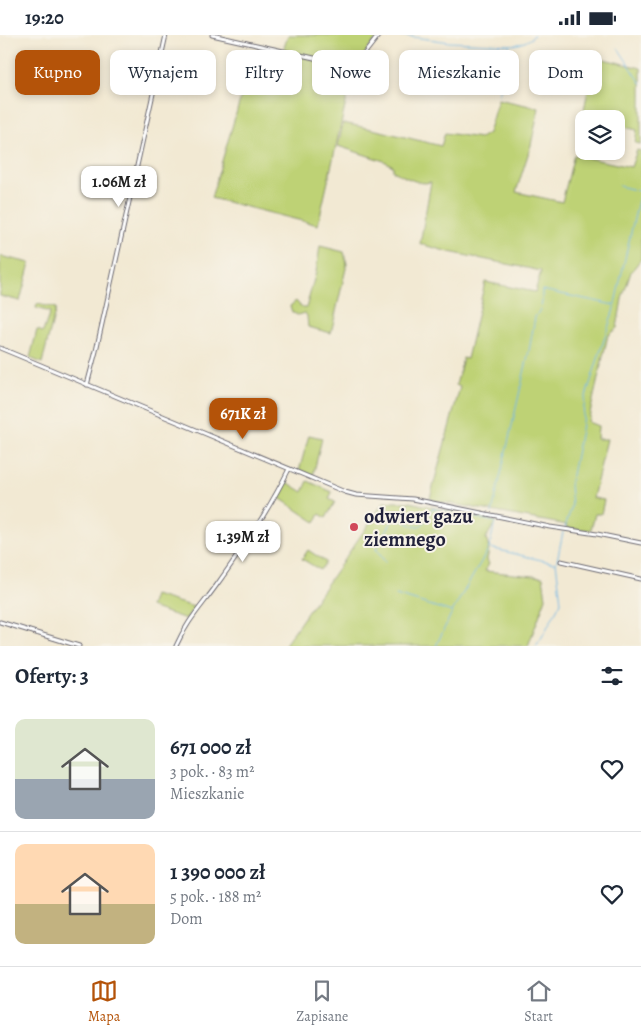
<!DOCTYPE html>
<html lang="pl">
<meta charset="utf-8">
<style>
:root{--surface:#fff;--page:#f6f6f7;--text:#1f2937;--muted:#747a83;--line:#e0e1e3;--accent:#b45309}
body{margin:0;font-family:Alegreya,serif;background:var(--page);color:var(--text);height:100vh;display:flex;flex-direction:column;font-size:19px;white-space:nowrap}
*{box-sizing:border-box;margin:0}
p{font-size:16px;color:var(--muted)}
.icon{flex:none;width:28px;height:28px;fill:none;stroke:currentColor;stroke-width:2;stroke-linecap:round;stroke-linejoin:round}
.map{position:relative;height:611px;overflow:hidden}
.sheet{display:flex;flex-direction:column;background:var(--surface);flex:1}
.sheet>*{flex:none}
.guide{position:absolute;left:15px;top:15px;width:611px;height:45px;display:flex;gap:10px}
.fabs{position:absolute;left:575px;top:75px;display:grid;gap:10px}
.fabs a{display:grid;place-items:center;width:50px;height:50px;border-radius:10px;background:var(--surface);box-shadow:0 2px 8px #0003;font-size:25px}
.price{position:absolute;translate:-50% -42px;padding:0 11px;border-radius:10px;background:#fff;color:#222;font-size:16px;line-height:32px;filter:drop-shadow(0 1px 2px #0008)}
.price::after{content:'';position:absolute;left:50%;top:30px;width:15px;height:11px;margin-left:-8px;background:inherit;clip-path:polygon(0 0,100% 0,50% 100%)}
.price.selected{background:var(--accent);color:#fff}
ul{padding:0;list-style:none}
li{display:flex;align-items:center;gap:15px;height:125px;padding:0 15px}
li+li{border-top:1px solid var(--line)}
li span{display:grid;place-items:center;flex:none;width:140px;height:100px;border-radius:10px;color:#555}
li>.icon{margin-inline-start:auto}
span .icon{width:60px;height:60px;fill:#fffc;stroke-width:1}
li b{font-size:21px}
h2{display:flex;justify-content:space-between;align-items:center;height:60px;padding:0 15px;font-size:21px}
.tag{padding:0 18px;border-radius:10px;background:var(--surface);box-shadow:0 2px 8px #0003;font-size:18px;line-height:45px}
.tag.selected{background:var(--accent);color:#fff}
.status{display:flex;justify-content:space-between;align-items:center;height:35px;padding:0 25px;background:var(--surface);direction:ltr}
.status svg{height:14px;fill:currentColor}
.menu{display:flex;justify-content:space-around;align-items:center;height:70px;border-top:1px solid var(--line);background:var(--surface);font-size:14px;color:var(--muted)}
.menu a{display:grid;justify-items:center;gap:2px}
.menu .selected{color:var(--accent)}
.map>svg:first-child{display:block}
.green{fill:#bed275;stroke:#707a58}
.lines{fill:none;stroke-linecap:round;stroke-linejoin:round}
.stream{stroke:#70b7e7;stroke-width:1}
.street-casing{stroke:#6b6870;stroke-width:5}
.street{stroke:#fff;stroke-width:3}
.poi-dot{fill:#d1495b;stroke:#f7f3e8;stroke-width:2}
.labels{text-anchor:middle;stroke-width:4;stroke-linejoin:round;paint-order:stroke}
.poi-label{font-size:20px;font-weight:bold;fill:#22223b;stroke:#f7f3e8;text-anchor:start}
</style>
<div class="status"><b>19:20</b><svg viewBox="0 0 49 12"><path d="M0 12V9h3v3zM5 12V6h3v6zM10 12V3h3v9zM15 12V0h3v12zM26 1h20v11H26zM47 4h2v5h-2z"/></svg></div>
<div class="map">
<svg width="641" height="611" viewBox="0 0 641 611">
<rect width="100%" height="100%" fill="#f7f3e8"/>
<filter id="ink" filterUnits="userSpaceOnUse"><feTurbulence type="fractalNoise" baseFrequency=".02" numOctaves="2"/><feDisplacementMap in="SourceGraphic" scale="10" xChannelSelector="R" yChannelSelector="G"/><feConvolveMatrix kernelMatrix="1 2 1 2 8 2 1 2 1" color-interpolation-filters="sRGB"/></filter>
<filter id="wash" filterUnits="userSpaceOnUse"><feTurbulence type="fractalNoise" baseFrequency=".0096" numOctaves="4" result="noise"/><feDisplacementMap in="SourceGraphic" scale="20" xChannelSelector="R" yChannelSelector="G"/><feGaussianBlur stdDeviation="1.12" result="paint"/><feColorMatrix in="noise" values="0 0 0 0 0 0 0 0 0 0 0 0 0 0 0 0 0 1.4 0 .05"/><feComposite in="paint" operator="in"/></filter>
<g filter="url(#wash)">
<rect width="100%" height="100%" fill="#f2e9d3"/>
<!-- green -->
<g class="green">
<polygon points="288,0 379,0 354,32 318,190 211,163 246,45 268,49 283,16"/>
<polygon points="595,22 641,33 641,109 635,108 637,95 616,90 616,84 582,84"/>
<path d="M498,64L539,73L531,110L516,157L562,167L574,120L631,132L637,115L641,116V224L631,237L622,264L617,293L608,300L588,387L598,391L597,404H607L593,463L604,465L601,479H595L591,495L567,493V490L432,465L430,463L460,352L456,350L463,323L467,324L485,247L535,257L541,236L449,217L420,209L431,147C419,151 404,141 393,136V131L384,126L338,111L343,88L381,96L441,111L445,98L480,103L488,98Z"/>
<polygon points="320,211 344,217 347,229 331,298 308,292 307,281 305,278 297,280 292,277 290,271 296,266 302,273 306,273 316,237"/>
<polygon points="0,221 30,228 20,266 0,261"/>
<polygon points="37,269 56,273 42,328 30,323 37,295 43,297 50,277 36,273"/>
<polygon points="309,400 322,403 313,441 299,436"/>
<polygon points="308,446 332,457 329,464 335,467 326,483 320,479 315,487 278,462 287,447 303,457"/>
<polygon points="384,467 409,467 496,486 486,503 489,514 487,525 489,529 485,536 543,542 546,563 528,611 284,611"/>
<polygon points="308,515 326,527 320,535 302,524"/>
<polygon points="154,560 194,572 186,584 150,572"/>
</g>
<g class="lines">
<!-- stream -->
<g class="stream">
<polyline points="396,0 405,1"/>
<path d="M406,1L450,7L510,10C518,10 529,7 534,0"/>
<polyline points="618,13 641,48"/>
<polyline points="499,60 510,10"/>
<polyline points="619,151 640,156"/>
<polyline points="492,478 529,316 535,282 540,275 542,267 542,255 614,270"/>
<polyline points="565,492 572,471 570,450 581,395 585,364 613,277 641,153"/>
<polyline points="490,513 554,528 556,527 561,567 542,602 536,611"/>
<polyline points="557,526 563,497"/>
<path d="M385,527L376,514L395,481C414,491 421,501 432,473L495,487L489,513L452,577L436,611"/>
<polyline points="396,560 452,577"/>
</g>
</g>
</g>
<g filter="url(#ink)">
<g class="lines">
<defs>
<g id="street">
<polyline points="212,0 354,32 379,0"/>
<polyline points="0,313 345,457 356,460 413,464 550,492 597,499 641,508"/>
<polyline points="87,350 96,316 166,0"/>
<polyline points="561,526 641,544"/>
<polyline points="0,587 79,611"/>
<path d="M176,611C187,586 201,572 216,551C243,513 269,475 289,434"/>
</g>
</defs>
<!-- street casing -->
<use href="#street" class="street-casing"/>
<!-- street -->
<use href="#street" class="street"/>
</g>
</g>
<!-- markers -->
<circle class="poi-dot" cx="354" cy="492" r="5"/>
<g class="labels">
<!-- poi labels -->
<g class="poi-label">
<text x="364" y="488">odwiert gazu<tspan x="364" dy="23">ziemnego</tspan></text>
</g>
</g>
</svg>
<div class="fabs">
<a><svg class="icon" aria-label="layers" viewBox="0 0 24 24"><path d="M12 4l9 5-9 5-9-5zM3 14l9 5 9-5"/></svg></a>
</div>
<b class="price" style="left:119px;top:173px">1.06M zł</b>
<b class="price selected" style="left:243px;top:405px">671K zł</b>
<b class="price" style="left:243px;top:528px">1.39M zł</b>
<div class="guide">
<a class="tag selected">Kupno</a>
<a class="tag">Wynajem</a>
<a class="tag">Filtry</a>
<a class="tag">Nowe</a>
<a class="tag">Mieszkanie</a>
<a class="tag">Dom</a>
</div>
</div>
<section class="sheet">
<h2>Oferty: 3<svg class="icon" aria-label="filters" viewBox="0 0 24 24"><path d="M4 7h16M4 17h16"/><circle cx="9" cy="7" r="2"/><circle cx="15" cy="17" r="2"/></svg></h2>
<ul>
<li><span style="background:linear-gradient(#dfe7d0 60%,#9aa5b1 0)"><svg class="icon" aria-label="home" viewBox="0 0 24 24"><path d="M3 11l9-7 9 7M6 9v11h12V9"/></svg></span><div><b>671 000 zł</b><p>3 pok. · 83 m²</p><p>Mieszkanie</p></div><svg class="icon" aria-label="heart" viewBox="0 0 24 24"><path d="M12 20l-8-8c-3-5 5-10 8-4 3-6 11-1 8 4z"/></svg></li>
<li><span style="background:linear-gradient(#ffd9b3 60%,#c2b280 0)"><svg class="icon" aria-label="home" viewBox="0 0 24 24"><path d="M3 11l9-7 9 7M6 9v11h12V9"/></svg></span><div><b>1 390 000 zł</b><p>5 pok. · 188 m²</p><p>Dom</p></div><svg class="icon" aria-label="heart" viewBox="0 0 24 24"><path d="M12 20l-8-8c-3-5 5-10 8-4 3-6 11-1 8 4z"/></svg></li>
</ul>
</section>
<nav class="menu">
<a class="selected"><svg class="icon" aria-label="map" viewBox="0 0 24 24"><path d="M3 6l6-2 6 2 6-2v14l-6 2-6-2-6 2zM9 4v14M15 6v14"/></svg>Mapa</a>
<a><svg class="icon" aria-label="saved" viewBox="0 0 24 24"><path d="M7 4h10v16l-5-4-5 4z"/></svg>Zapisane</a>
<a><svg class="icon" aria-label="home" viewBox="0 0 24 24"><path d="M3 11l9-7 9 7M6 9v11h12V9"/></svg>Start</a>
</nav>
